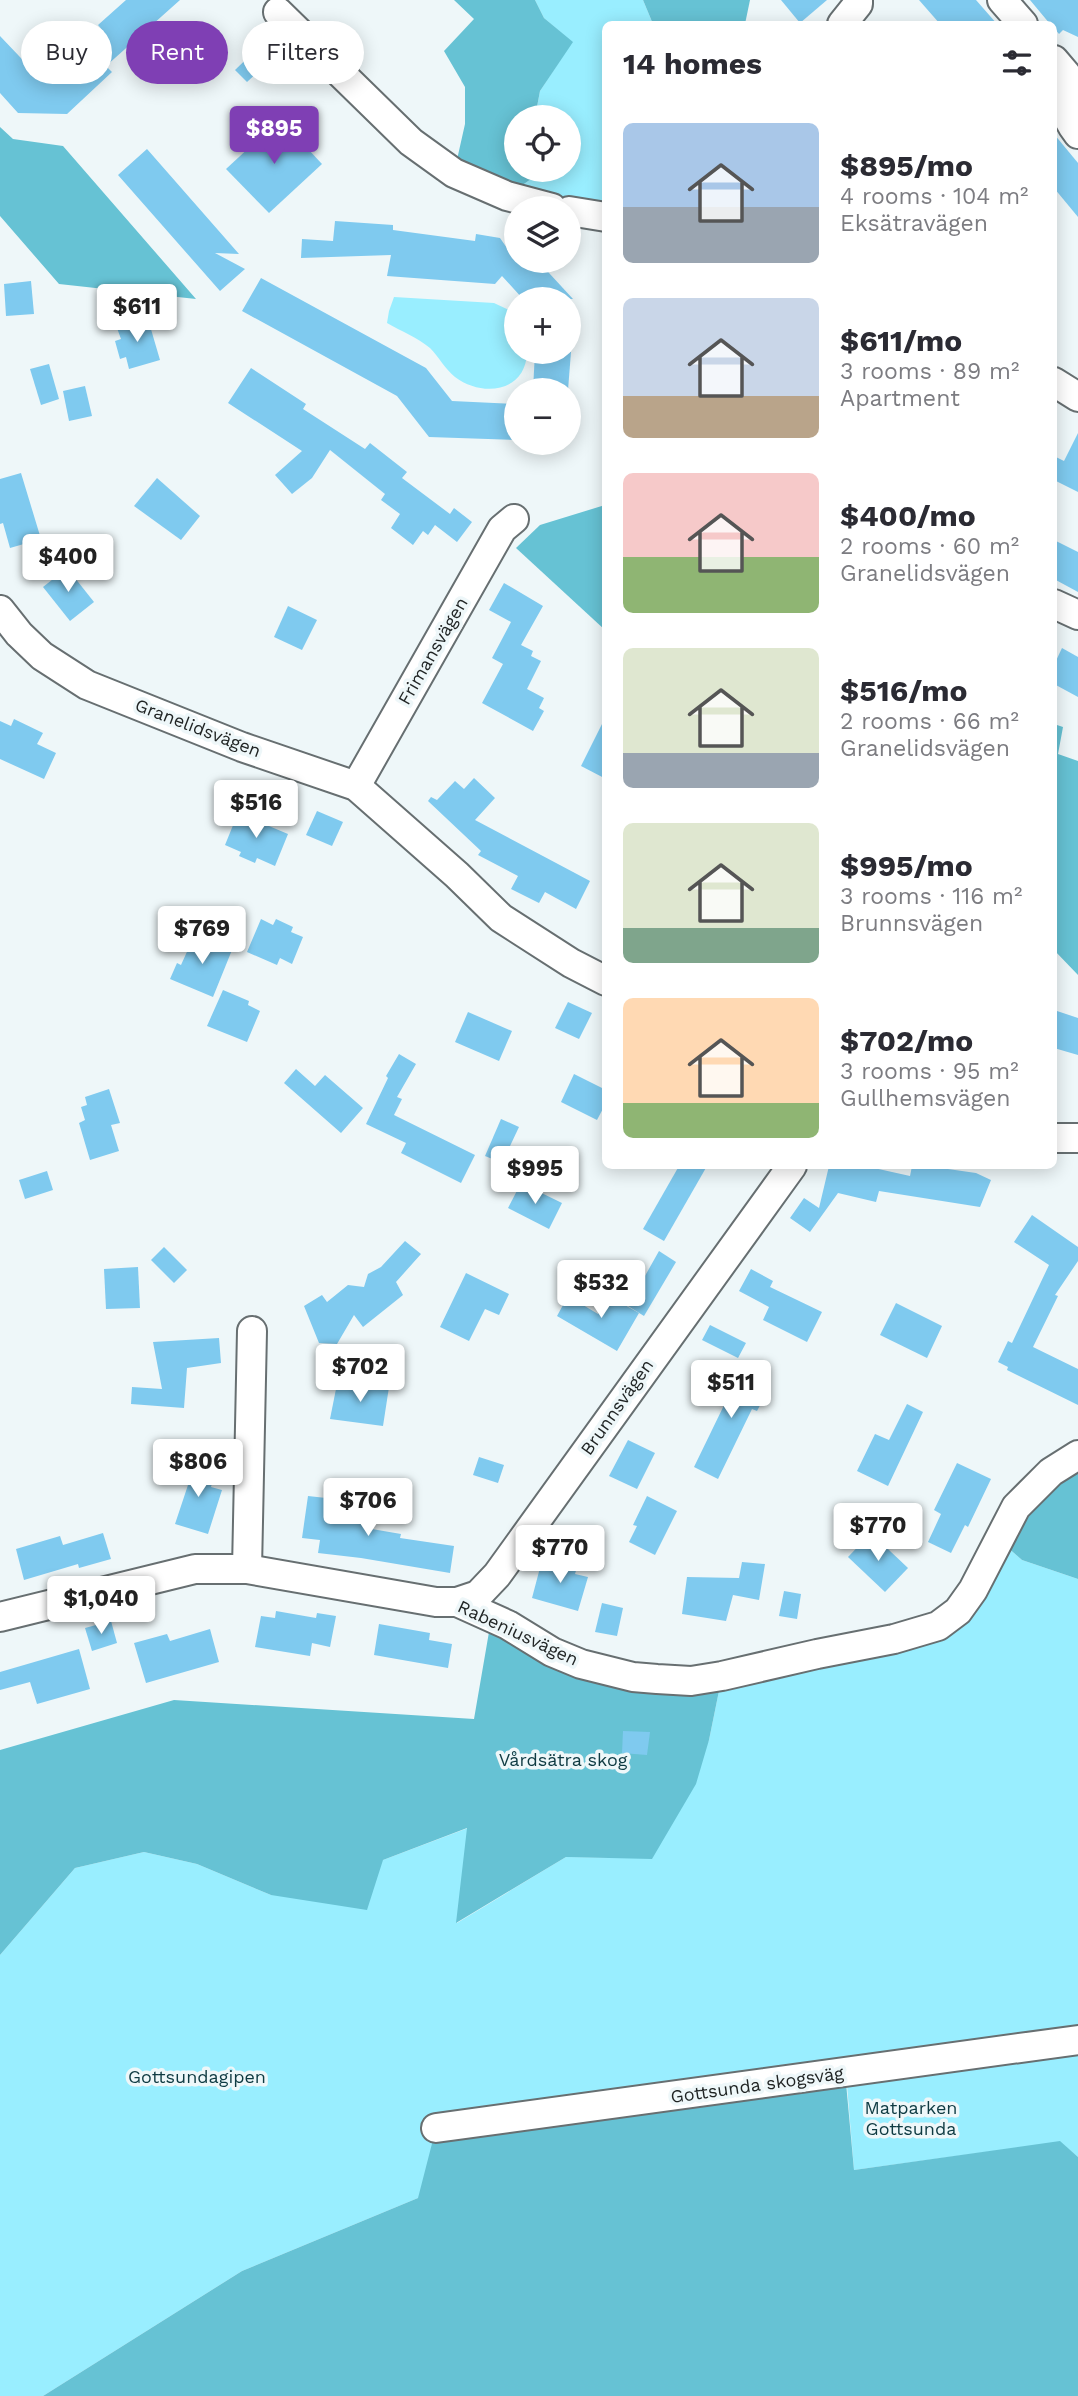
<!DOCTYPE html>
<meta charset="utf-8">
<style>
:root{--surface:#fff;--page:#f2f2f3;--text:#2b2b33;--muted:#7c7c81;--accent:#7f3fb4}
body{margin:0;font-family:"Work Sans",sans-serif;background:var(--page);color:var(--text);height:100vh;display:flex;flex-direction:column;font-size:26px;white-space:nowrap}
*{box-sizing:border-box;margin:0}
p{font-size:23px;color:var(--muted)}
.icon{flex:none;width:38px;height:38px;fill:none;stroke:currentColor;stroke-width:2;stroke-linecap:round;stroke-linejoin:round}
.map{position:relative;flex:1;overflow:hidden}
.sheet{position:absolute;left:602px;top:21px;width:455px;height:1148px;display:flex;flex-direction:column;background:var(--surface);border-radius:10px;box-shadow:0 4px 18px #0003}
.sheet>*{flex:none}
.guide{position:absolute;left:21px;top:21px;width:476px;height:63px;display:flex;gap:14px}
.tools{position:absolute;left:504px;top:105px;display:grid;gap:14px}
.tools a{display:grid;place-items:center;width:77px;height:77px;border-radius:50%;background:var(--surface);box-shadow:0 4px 18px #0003;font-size:35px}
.price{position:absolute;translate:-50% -60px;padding:0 16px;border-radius:7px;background:#fff;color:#222;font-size:23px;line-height:46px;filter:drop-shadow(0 2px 4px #0008)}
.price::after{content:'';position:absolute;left:50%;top:42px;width:21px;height:16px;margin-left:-10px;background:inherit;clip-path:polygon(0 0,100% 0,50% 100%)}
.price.selected{background:var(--accent);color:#fff}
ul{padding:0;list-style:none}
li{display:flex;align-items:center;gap:21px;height:175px;padding:0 21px}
li span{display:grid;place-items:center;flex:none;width:196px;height:140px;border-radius:10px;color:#555}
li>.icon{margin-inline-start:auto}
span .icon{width:84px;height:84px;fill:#fffc;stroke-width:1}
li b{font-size:30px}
h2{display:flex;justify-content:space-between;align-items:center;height:84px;padding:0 21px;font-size:30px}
.tag{padding:0 24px;border-radius:32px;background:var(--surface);box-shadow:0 4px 18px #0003;font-size:24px;line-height:63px}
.tag.selected{background:var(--accent);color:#fff}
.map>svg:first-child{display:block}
.green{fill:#9ef}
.forest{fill:#66c2d4}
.building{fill:#7fcaef}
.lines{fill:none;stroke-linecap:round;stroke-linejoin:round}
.minor-casing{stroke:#676f71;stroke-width:32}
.minor{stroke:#fff;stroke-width:28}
.labels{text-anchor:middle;stroke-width:7;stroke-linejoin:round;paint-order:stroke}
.street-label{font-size:18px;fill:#1f2323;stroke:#eef7f9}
.park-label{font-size:18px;fill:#0e3a42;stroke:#eef7f9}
</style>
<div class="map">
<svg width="1078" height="2396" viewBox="0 0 1078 2396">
<rect width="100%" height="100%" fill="#eef7f9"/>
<!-- green -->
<g class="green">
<polygon points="535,0 643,0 653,24 606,24 605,217 507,196 531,179 531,170 569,170 569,117 535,117 540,91 572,42 544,18"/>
<path d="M394,297L494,303L511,311L516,317V352H527C526,392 483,398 455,377C445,369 439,357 430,348C418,338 401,331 387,323L389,311Z"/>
<polygon points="999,1540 1022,1560 1078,1579 1078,2157 1060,2142 854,2170 846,2073 418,2198 242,2271 43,2396 0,2396 0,1955 75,1868 144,1852 197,1864 271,1895 383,1860 468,1828 457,1923 566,1857 652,1858 709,1740 722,1676 938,1626"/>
</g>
<!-- forest -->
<g class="forest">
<polygon points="454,0 535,0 544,18 573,42 540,91 535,117 516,117 516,170 531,170 531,179 507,196 454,173 465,124 465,87 444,51 474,19"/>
<polygon points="643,0 750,0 745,24 653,24"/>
<polygon points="0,127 13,139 63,146 196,299 59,284 0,216"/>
<polygon points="605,505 606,505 605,630 516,548 540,525"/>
<polygon points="1054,724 1063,727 1058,754 1078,761 1078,975 1054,950"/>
<polygon points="1078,1455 1078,1579 1022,1560 999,1540"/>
<polygon points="489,1632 552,1652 722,1676 709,1740 696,1784 652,1859 566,1857 456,1923 467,1828 383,1860 367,1910 271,1895 197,1864 144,1852 75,1868 0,1955 0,1750 174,1700 474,1719"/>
<polygon points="845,2072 854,2170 1060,2141 1078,2157 1078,2396 43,2396 242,2271 418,2198 436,2128"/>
</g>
<!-- building -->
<g class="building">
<polygon points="126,0 180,0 106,66 112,72 67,114 18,113 0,93 0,36 38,76 55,77 104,32 98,25"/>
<polygon points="781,0 827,0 800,23"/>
<polygon points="919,0 976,0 997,24 940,24"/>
<polygon points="1030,0 1078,0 1078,37 1063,30 1059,34 1054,28 1054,24 1050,24"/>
<polygon points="260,46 272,59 247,82 235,70"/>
<polygon points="280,119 322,164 269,213 226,169"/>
<polygon points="1054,134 1078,163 1078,217 1054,188"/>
<polygon points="147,149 239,254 215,253 245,269 220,291 118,175"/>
<polygon points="335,221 393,225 393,230 475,241 476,234 500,238 516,261 538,261 573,299 523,299 502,276 495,284 387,276 391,255 301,258 302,239 333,241"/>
<polygon points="261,278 426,368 452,401 516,404 516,440 429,437 397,396 242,311"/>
<polygon points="31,281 34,314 6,316 4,284"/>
<polygon points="148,319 160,360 129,369 126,357 120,359 115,341 121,339 117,328"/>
<polygon points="535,352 571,352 568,390 533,390"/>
<polygon points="49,364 59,399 41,405 30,369"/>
<polygon points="251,368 306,404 303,409 365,449 370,443 407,472 402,478 450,514 454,508 472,522 457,542 435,525 428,535 423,531 413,545 391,528 400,514 381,500 385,494 330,450 312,478 292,494 275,475 302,451 228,403"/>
<polygon points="85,386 92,416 69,421 63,391"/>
<polygon points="1078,433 1078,492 1054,480 1054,456 1064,461"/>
<polygon points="21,473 41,539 10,548 3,523 0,524 0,479"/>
<polygon points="157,478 200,516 181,540 134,506"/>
<polygon points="1054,540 1078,552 1078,592 1054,579"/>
<polygon points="67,568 94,602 70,621 43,587"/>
<polygon points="504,583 543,606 521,645 533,651 531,656 541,661 527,689 544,698 539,708 544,711 533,731 482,703 503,664 492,658 511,622 489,610"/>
<polygon points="288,606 317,620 302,650 274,637"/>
<polygon points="1062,648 1078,657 1078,697 1054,684 1054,665"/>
<polygon points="606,716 606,779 581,766"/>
<polygon points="14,719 43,733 37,744 56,753 44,779 0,759 0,721 11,726"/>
<polygon points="474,778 495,798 475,820 590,881 576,909 545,892 539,903 511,889 518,876 478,855 481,851 428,801 431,797 437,800 455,781 464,789"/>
<polygon points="317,811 343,822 332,846 306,835"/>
<polygon points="238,813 288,834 275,866 257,858 255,863 239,856 241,852 225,845"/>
<polygon points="261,919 273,925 276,919 293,927 291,932 303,937 292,964 280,958 277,965 247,952"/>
<polygon points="195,934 232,950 213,997 170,979 177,963 181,965"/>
<polygon points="223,990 249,1001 248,1005 260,1011 247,1042 207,1026"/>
<polygon points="568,1002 592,1013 579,1039 555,1028"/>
<polygon points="1054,1010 1078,1018 1078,1055 1054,1048"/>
<polygon points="468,1012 512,1031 499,1061 455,1042"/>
<polygon points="399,1054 416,1064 397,1097 402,1099 394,1115 475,1155 461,1183 401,1153 406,1143 366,1124 388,1078 386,1076"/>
<polygon points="296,1069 315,1086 325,1075 363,1108 341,1133 284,1083"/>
<polygon points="574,1074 606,1090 606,1103 597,1120 561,1102"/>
<polygon points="109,1089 120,1123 111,1125 119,1151 90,1160 79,1123 85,1120 81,1107 87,1105 85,1097"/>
<polygon points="501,1119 519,1127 502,1163 485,1156"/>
<polygon points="679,1166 707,1166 664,1241 643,1229"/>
<polygon points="829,1166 865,1166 910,1176 912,1166 927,1166 976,1173 991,1180 980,1207 879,1191 876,1202 838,1193 810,1232 790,1218 804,1198 819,1208"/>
<polygon points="47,1171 53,1190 25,1199 19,1180"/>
<polygon points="521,1183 562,1203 549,1229 508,1208"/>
<polygon points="1032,1215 1078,1247 1078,1261 1055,1295 1058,1296 1033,1347 1078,1369 1078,1405 1007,1370 1008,1367 998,1362 1008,1341 1012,1343 1049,1265 1014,1242"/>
<polygon points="405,1241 421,1254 396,1282 403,1295 363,1327 354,1315 337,1344 319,1343 304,1306 322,1295 327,1302 348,1285 364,1287 368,1274 381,1267"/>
<polygon points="164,1247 187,1270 174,1283 151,1260"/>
<polygon points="659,1251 676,1262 644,1316 628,1306"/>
<polygon points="138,1267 140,1308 106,1309 104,1269"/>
<polygon points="751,1269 773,1281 770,1287 822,1312 807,1342 763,1320 769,1307 739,1291"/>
<polygon points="466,1273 509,1294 499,1315 485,1309 469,1341 440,1327"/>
<polygon points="568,1296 598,1314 609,1296 639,1313 617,1351 557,1316"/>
<polygon points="896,1303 942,1326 927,1358 880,1335"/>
<polygon points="710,1325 746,1343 738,1358 702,1340"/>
<polygon points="219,1338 221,1363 187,1368 184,1408 131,1404 132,1387 162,1389 153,1342"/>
<polygon points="733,1365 759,1377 755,1384 768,1390 757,1411 752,1409 718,1479 694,1467 728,1397 719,1393"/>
<polygon points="337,1384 389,1387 383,1426 330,1419"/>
<polygon points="907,1404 923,1412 888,1486 857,1471 875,1434 889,1440"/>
<polygon points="628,1440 655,1453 637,1489 609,1476"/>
<polygon points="479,1457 504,1465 498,1483 473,1475"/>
<polygon points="182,1462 215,1473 211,1487 222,1490 208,1534 175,1524 188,1485 176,1481"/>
<polygon points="957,1463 991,1479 968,1527 965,1525 951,1553 928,1542 941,1514 934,1510"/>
<polygon points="328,1490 347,1493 343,1520 366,1523 366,1528 401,1534 400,1538 454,1546 450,1573 361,1558 318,1553 320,1540 302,1538 308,1496 326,1498"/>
<polygon points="647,1496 677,1511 655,1555 629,1542 637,1526 633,1525"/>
<polygon points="103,1533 111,1559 79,1568 78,1564 24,1580 16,1549 60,1536 63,1545"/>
<polygon points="871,1533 908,1568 885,1592 848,1557"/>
<polygon points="557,1558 578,1564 575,1574 588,1577 578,1611 532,1598 541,1564 554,1568"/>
<polygon points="742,1562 765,1564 759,1600 733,1595 726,1621 682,1614 687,1577 739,1578"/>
<polygon points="784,1591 801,1594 797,1619 779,1616"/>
<polygon points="602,1603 623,1608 617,1636 595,1632"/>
<polygon points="276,1611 316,1618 317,1613 336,1616 330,1647 312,1643 310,1656 255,1647 261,1616 275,1618"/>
<polygon points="111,1621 117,1643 92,1651 85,1628"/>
<polygon points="379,1624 430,1633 429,1640 452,1644 448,1668 374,1655"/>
<polygon points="210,1629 219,1662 146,1683 134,1643 167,1634 170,1641"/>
<polygon points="79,1649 90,1689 37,1704 30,1682 0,1690 0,1672"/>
<polygon points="623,1731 650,1732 647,1755 622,1753"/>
</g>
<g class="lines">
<defs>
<g id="minor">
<polyline points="1002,0 1023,24"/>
<polyline points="278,12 411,142 454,173 507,196 552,208"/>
<polyline points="842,24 858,4 858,0"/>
<path d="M1054,60L1066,74C1063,101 1061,112 1078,134"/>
<polyline points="569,211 606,217"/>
<polyline points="1054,382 1078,397"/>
<polyline points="1054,604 1078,615"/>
<polyline points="0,610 19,634 42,656 87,685 242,747 356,786 457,875 501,918 571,963 606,981"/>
<polyline points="356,786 502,529 514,519"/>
<polyline points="1054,1138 1078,1138"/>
<polyline points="247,1569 252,1331"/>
<polyline points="457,1602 478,1595 497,1575 792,1166"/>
<polyline points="0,1617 195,1569 247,1569 436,1602 457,1602 508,1625 552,1652 581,1664 633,1677 657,1679 691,1681 722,1676 817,1654 894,1639 938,1626 958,1611 973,1590 1016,1507 1051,1472 1078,1455"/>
<polyline points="436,2128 1078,2040"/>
</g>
</defs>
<!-- minor casing -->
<use href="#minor" class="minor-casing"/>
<!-- minor -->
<use href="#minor" class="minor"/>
</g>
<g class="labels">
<!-- street labels -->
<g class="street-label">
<text transform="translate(433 651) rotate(-60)" y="6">Frimansvägen</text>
<text transform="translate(198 728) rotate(21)" y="6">Granelidsvägen</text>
<text transform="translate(617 1407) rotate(-55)" y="6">Brunnsvägen</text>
<text transform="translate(518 1633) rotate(25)" y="6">Rabeniusvägen</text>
<text transform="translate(757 2085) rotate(-8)" y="6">Gottsunda skogsväg</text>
</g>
<!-- park labels -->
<g class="park-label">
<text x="563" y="1766">Vårdsätra skog</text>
<text x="197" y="2083">Gottsundagipen</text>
<text x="911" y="2114">Matparken<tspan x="911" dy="21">Gottsunda</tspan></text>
</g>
</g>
</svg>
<div class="tools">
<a><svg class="icon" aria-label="locate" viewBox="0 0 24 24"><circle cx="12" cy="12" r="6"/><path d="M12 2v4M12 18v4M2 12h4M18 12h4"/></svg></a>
<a><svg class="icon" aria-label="layers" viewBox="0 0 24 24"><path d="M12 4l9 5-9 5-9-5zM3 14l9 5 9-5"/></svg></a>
<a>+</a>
<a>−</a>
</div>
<b class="price selected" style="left:274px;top:166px">$895</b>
<b class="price" style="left:137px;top:344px">$611</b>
<b class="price" style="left:68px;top:594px">$400</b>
<b class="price" style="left:256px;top:840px">$516</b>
<b class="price" style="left:202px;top:966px">$769</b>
<b class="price" style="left:535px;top:1206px">$995</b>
<b class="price" style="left:601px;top:1320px">$532</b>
<b class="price" style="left:360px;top:1404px">$702</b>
<b class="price" style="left:731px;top:1420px">$511</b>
<b class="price" style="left:198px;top:1499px">$806</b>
<b class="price" style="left:368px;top:1538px">$706</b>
<b class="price" style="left:878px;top:1563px">$770</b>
<b class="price" style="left:560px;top:1585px">$770</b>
<b class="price" style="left:101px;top:1636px">$1,040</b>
<div class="guide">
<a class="tag">Buy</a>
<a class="tag selected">Rent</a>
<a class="tag">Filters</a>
</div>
<section class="sheet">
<h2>14 homes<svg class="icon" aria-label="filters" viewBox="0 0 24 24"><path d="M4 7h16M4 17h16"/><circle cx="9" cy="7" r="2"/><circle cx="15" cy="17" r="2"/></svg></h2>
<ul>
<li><span style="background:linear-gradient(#a9c7e8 60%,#9aa5b1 0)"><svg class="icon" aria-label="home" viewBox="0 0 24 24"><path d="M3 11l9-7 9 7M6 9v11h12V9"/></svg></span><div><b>$895/mo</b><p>4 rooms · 104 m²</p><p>Eksätravägen</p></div></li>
<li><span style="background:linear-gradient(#c9d6e8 70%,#b9a48a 0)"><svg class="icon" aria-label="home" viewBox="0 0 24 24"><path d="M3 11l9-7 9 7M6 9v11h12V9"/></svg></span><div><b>$611/mo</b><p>3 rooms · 89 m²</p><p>Apartment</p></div></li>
<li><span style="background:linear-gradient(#f6c9c9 60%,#8fb573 0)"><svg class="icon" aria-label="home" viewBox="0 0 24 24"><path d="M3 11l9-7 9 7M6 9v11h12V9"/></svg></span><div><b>$400/mo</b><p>2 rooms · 60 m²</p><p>Granelidsvägen</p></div></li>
<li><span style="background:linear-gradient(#dfe7d0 75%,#9aa5b1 0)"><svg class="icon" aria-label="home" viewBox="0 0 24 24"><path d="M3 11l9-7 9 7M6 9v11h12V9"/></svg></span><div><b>$516/mo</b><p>2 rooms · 66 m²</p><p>Granelidsvägen</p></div></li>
<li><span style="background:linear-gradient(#dfe7d0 75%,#7fa58c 0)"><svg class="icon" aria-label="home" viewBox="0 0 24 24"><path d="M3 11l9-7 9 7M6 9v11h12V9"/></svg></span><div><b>$995/mo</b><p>3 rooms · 116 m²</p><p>Brunnsvägen</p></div></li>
<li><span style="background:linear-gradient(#ffd9b3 75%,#8fb573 0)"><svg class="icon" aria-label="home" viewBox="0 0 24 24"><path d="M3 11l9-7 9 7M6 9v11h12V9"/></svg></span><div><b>$702/mo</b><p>3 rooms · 95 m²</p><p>Gullhemsvägen</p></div></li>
</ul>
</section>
</div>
